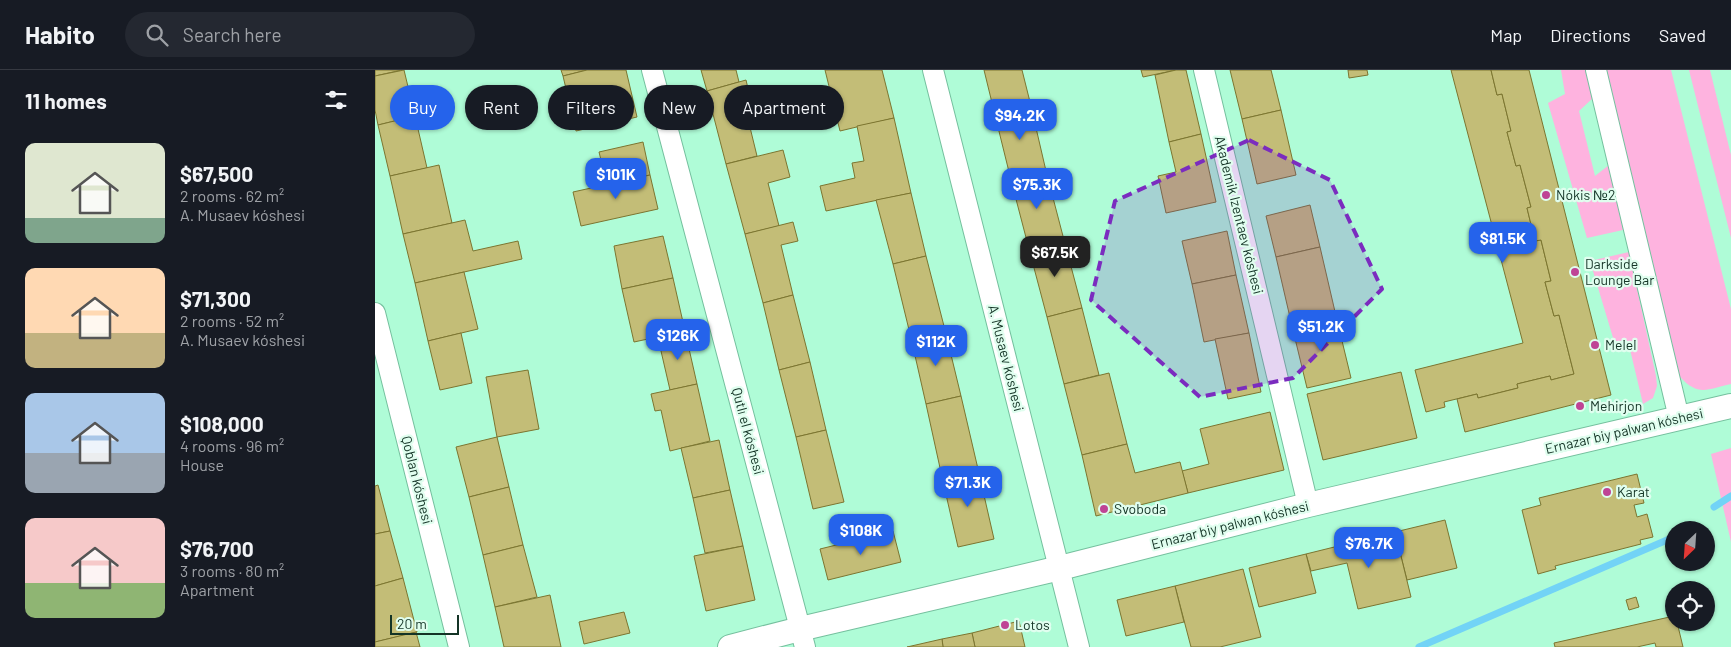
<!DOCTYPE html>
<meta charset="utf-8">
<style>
:root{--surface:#171b24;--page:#242831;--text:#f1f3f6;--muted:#9ea1a6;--line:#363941;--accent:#2563eb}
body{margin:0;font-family:Barlow,sans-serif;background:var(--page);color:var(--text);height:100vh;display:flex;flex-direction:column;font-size:19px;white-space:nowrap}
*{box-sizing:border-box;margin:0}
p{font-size:16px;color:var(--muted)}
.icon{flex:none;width:28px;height:28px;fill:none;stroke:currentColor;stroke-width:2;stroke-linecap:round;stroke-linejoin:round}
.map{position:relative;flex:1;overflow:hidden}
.panel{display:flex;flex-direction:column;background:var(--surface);width:375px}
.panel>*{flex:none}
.top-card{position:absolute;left:15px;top:15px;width:475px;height:45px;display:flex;gap:10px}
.needle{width:32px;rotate:205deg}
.controls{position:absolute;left:1290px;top:451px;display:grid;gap:10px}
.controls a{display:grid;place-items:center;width:50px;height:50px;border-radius:50%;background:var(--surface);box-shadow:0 1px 4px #0004;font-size:25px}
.scale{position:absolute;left:15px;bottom:12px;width:69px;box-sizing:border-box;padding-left:5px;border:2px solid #143426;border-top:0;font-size:14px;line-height:18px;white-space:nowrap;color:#143426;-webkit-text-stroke:4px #e0feef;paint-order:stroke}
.price{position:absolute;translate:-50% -42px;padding:0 11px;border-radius:10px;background:var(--accent);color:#fff;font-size:16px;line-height:32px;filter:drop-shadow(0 1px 2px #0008)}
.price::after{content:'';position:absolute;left:50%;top:30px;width:15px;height:11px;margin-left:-8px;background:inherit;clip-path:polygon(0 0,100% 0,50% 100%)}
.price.on{background:#222;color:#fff}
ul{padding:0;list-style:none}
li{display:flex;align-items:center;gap:15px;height:125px;padding:0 25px}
li span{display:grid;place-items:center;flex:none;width:140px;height:100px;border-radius:10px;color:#555}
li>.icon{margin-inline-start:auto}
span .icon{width:60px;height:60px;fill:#fffc;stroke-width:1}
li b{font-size:21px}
h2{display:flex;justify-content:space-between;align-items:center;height:60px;padding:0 25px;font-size:21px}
.chip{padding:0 18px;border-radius:22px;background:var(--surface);box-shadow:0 1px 4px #0004;font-size:18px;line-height:45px}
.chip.on{background:var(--accent);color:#fff}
header{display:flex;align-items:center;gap:30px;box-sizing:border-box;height:70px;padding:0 25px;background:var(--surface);border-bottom:1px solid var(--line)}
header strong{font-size:24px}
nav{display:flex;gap:28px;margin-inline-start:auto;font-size:18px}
.search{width:350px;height:45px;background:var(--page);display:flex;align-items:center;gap:12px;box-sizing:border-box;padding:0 18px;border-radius:28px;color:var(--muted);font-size:19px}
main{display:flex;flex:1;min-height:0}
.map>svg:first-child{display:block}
.green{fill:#feb3df}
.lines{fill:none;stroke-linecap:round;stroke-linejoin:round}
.stream{stroke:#72d3f6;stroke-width:7}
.building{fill:#c3bd77;stroke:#7c7530}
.minor-casing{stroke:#75c09e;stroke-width:22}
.tertiary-casing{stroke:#75c09e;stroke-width:26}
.minor{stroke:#fff;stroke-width:20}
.tertiary{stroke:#fff;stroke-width:24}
.marked{fill:#7b2cbf;fill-opacity:0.2;stroke:#7b2cbf;stroke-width:4;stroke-dasharray:10 6;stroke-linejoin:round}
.poi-dot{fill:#bf4495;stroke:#e0feef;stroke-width:2}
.labels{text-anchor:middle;stroke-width:4.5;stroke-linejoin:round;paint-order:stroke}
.poi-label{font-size:14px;fill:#143426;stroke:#e0feef;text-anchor:start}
.street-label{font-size:14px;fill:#143426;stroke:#e0feef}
</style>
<header>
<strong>Habito</strong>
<div class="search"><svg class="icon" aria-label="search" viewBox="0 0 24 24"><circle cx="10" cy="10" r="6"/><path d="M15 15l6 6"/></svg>Search here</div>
<nav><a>Map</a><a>Directions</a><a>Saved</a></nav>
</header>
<main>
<section class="panel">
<h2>11 homes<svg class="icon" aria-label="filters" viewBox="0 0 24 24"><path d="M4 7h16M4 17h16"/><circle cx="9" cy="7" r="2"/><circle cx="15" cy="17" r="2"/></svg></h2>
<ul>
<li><span style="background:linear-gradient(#dfe7d0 75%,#7fa58c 0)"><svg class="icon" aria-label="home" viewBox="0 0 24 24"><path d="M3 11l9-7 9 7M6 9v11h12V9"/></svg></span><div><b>$67,500</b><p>2 rooms · 62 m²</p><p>A. Musaev kóshesi</p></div></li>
<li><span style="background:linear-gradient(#ffd9b3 65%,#c2b280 0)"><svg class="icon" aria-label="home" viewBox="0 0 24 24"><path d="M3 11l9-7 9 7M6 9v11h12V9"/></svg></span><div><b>$71,300</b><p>2 rooms · 52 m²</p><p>A. Musaev kóshesi</p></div></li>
<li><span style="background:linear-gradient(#a9c7e8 60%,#9aa5b1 0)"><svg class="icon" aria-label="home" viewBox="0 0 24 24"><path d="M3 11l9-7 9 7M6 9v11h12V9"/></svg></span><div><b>$108,000</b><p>4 rooms · 96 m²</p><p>House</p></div></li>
<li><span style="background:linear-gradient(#f6c9c9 65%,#8fb573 0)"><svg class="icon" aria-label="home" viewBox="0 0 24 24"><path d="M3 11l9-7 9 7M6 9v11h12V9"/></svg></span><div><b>$76,700</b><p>3 rooms · 80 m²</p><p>Apartment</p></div></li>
</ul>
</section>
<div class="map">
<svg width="1356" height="577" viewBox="0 0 1356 577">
<rect width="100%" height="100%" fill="#affcd7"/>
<!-- green -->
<g class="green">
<polygon points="1186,0 1211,0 1218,28 1204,41 1220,106 1234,95 1248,160 1212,168 1173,33 1190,24"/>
<path d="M1230,0H1296L1356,239V314C1332,319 1324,327 1305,307Z"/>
<polygon points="1314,0 1335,0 1356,85 1356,168"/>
<polygon points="1254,182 1281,306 1282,316 1278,328 1268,334 1253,271 1239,271 1215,191"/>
<polygon points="1356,378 1356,472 1336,384"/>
</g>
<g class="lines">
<!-- stream -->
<g class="stream">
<polyline points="1339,437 1356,426"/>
<polyline points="1313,460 1315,459"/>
<polyline points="1044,577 1299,467"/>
</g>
</g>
<!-- building -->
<g class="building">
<polygon points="0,0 27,0 0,6"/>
<polygon points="29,0 40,46 3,55 0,40 0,6"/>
<polygon points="186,0 212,0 188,6"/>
<polygon points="212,0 251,0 262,47 201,61 188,6"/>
<polygon points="326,0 361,0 364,12 332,21"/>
<polygon points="450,0 507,0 519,48 465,61"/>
<polygon points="609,0 647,0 655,32 619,41"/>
<polygon points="766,0 801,0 768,7"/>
<polygon points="801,0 811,0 826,64 794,72 780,5"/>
<polygon points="855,0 896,0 906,40 867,49"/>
<polygon points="973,0 992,0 993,5 974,8"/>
<polygon points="1076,0 1116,0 1122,25 1127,24 1136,61 1132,62 1141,96 1145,95 1156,137 1152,138 1160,171 1166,170 1176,211 1170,212 1179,246 1184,245 1199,304 1176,310 1175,306 1142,314 1143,318 1103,328 1102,324 1069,332 1070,337 1051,342 1040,300 1148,273"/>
<polygon points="1116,0 1154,0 1236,325 1090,362 1082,329 1102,324 1103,328 1143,318 1142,314 1175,306 1176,310 1199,304 1184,245 1179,246 1170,212 1176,211 1166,170 1160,171 1152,138 1156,137 1145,95 1141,96 1132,62 1136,61 1127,24 1122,25"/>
<polygon points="371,10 378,40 371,41 382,86 351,94 332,21"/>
<polygon points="655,32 671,101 636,110 619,41"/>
<polygon points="906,40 921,105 882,114 867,49"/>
<polygon points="40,46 52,98 15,106 3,55"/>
<polygon points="519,48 536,123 451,141 445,116 480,108 477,93 489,91 482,56"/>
<polygon points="826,64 841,132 791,143 783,106 801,102 794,72"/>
<polygon points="268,72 275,105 232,114 224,82"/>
<polygon points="408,80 415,107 393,113 404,156 370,164 351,94"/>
<polygon points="64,95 77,153 28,164 15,106"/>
<polygon points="671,101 689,170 654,179 636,110"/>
<polygon points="275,105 283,139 206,156 198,122"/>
<polygon points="536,123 551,186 518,194 501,130"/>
<polygon points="935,135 945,177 901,187 891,146"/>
<polygon points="90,150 98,181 143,171 147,189 40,213 28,164"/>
<polygon points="418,152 423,171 406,175 418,225 388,233 370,164"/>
<polygon points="852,161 861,205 817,214 807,171"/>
<polygon points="288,166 298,208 247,219 239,176"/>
<polygon points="689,170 707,238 672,247 654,179"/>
<polygon points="945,177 961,246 917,256 901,187"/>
<polygon points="551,186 570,260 536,268 518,194"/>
<polygon points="89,202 103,259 53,271 40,213"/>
<polygon points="861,205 874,263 829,272 817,214"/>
<polygon points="298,208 310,261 259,272 247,219"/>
<polygon points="418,225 435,292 404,300 388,233"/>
<polygon points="707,238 724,305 689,314 672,247"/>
<polygon points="961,246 976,308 932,318 917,256"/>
<polygon points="570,260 586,326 551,334 536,268"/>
<polygon points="310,261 322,314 295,320 283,268"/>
<polygon points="86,263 97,313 65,320 53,271"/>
<polygon points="874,263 886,322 853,329 840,269"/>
<polygon points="435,292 451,360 421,367 404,300"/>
<polygon points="153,300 164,359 122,367 111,307"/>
<polygon points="1026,302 1042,368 948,390 932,324"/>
<polygon points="734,303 752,374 707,385 689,314"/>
<polygon points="322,314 335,371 295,381 286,340 280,341 276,324"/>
<polygon points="586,326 603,399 567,407 551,334"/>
<polygon points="895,342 909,400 813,423 807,401 834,394 825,359"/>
<polygon points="451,360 469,432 438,439 421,367"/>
<polygon points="122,367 134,417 94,427 81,377"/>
<polygon points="344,370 355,420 318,428 306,378"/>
<polygon points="752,374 760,403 805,392 813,423 721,446 707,385"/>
<polygon points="603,399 619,469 583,477 567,407"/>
<polygon points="1262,404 1269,433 1259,435 1262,447 1272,444 1278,467 1265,470 1266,474 1180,496 1181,499 1163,504 1147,440 1166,435 1164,428"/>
<polygon points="3,415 15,461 0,464 0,416"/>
<polygon points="134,417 148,475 108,485 94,427"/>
<polygon points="355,420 368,476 330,483 318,428"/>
<polygon points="1070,450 1082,498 1032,510 1020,462"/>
<polygon points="15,461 28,508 0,516 0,464"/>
<polygon points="518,461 526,492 453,510 445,479"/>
<polygon points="1020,462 1036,527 983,539 972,493 936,501 931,484"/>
<polygon points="148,475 162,527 120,537 108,485"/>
<polygon points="368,476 380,530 331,541 319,486"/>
<polygon points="931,484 941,523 884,537 874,498"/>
<polygon points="868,499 886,567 845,577 816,577 800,516"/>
<polygon points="28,508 42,562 0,572 0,516"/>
<polygon points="800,516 809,552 751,566 742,530"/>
<polygon points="175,525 186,577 129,577 120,537"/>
<polygon points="1261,527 1264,537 1254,540 1251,530"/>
<polygon points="249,542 255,563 209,574 204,552"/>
<polygon points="1299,546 1299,552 1302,552 1308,577 1281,577 1280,573 1262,577 1180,577 1179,573"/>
<polygon points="644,551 650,577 600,577 597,563"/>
<polygon points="41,562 45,577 0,577 0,572"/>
<polygon points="597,563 600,577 568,577 567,569"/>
<polygon points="567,569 568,577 532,577"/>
</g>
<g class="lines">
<defs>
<g id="minor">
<polyline points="277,0 430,577"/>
<polyline points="558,0 704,577"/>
<polyline points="829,0 933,435"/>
<polyline points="1221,0 1304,348"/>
<polyline points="0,243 84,577"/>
</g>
<polyline id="tertiary" points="355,577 425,559 685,498 933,435 1356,336"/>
</defs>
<!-- minor casing -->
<use href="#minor" class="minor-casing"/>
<!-- tertiary casing -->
<use href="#tertiary" class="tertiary-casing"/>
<!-- minor -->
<use href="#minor" class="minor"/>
<!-- tertiary -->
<use href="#tertiary" class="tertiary"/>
</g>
<!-- marked area -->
<path class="marked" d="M874,70L955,110L1007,219L918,308L825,327L716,230L740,131Z"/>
<!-- markers -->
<g class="poi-dot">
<circle cx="1171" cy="125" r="5"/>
<circle cx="1200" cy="202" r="5"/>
<circle cx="1220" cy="275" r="5"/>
<circle cx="1205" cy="336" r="5"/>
<circle cx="1232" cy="422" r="5"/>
<circle cx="729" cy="439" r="5"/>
<circle cx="630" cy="555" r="5"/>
</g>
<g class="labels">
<!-- poi labels -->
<g class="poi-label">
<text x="1181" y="130">Nókis №2</text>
<text x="1210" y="199">Darkside<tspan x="1210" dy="16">Lounge Bar</tspan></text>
<text x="1230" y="280">Melel</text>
<text x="1215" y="341">Mehirjon</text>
<text x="1242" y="427">Karat</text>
<text x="739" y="444">Svoboda</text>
<text x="640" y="560">Lotos</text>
</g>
<!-- street labels -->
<g class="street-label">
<text transform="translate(864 145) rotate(76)" y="5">Akademik Izentaev kóshesi</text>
<text transform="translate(631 288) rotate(76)" y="5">A. Musaev kóshesi</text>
<text transform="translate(373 361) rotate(75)" y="5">Qutlı el kóshesi</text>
<text transform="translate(1249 361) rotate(-13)" y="5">Ernazar biy palwan kóshesi</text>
<text transform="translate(42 410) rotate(76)" y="5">Qoblan kóshesi</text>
<text transform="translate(855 455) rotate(-14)" y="5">Ernazar biy palwan kóshesi</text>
</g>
</g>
</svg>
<div class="controls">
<a><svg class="needle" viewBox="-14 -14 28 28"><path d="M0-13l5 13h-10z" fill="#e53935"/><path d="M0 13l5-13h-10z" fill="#9ea1a6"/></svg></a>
<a><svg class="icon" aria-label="locate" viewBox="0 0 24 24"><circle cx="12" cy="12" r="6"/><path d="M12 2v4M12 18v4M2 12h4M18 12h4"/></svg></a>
</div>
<div class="scale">20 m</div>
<b class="price" style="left:645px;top:71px">$94.2K</b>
<b class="price" style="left:241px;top:130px">$101K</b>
<b class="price" style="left:662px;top:140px">$75.3K</b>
<b class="price" style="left:1128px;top:194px">$81.5K</b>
<b class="price on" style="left:680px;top:208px">$67.5K</b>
<b class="price" style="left:946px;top:282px">$51.2K</b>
<b class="price" style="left:303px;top:291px">$126K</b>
<b class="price" style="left:561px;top:297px">$112K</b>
<b class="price" style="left:593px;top:438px">$71.3K</b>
<b class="price" style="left:486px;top:486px">$108K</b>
<b class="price" style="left:994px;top:499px">$76.7K</b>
<div class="top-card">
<a class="chip on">Buy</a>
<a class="chip">Rent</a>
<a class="chip">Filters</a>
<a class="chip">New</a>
<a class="chip">Apartment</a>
</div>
</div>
</main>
